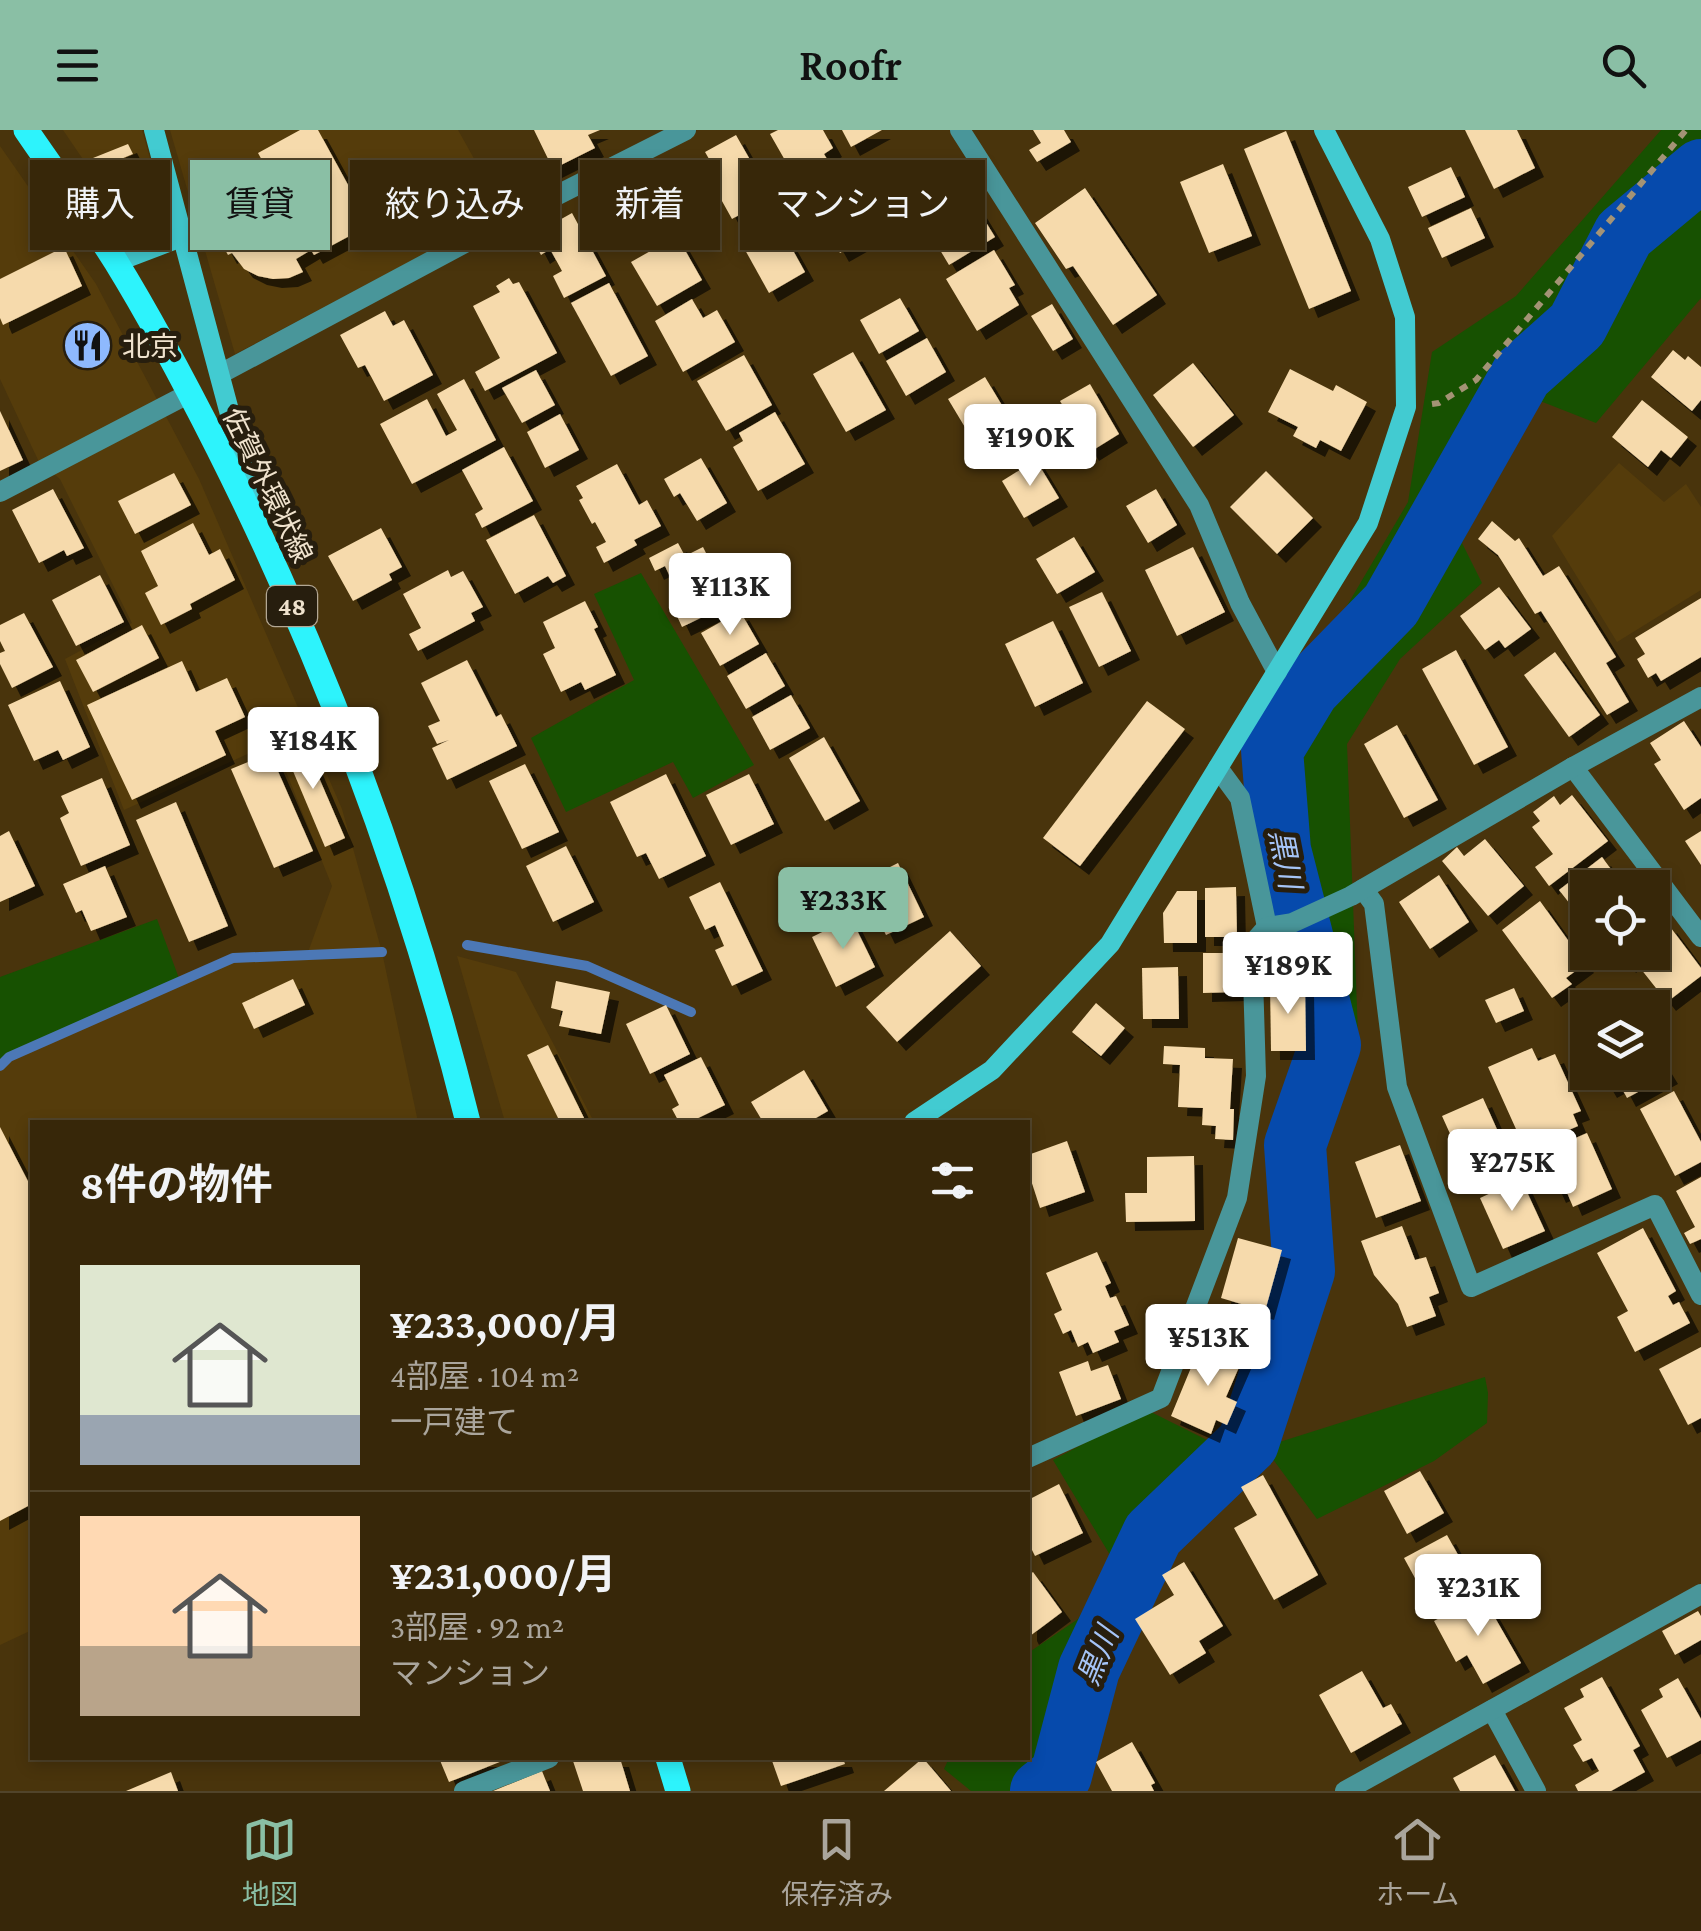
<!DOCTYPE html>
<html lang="ja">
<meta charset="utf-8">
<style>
:root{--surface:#372709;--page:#423317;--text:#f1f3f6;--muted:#aaa59c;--line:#51442a;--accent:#8abfa5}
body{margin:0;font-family:"Crimson Pro","Noto Sans JP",serif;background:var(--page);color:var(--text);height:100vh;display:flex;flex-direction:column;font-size:38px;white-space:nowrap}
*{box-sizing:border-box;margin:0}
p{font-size:32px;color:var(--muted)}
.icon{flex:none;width:55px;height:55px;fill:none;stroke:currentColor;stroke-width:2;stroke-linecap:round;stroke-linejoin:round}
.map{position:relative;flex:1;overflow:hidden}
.sheet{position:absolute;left:30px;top:990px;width:1000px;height:640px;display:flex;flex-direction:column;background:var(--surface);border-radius:0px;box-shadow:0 5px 15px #0003,0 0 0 2px var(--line)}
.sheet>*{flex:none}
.top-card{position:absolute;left:30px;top:30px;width:1000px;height:90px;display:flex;gap:20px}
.fabs{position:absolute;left:1570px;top:740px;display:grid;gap:20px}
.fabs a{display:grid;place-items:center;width:100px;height:100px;border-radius:0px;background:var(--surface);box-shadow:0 5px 15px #0003,0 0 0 2px var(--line);font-size:50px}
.price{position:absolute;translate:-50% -85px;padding:0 22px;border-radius:10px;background:#fff;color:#222;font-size:32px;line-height:65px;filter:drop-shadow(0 2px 5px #0008)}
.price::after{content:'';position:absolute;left:50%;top:60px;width:30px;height:22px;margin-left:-15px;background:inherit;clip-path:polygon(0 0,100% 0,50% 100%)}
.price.active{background:var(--accent);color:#111}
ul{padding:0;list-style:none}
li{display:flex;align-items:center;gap:30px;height:250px;padding:0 50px}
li+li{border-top:2px solid var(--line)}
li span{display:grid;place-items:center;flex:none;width:280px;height:200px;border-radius:0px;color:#555}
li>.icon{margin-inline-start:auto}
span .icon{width:120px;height:120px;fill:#fffc;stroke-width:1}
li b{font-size:42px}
h2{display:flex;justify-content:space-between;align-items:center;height:120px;padding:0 50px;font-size:42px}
.pill{padding:0 35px;border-radius:0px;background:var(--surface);box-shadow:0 5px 15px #0003,0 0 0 2px var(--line);font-size:35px;line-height:90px}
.pill.active{background:var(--accent);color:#111}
header{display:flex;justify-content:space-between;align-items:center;height:130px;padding:0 50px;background:var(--accent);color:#111;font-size:45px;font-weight:600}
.dock{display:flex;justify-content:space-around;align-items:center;height:140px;border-top:2px solid var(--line);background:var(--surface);font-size:28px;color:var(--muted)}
.dock a{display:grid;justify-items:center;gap:5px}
.dock .active{color:var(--accent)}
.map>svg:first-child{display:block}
.built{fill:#553c0b}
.green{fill:#175101}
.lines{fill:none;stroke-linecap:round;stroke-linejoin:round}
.stream{stroke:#4c78b6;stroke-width:10}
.river{stroke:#064aac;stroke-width:62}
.building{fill:#f6daac;filter:url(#shadow)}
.path{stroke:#a49375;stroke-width:6;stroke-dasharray:8 8;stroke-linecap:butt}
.street{stroke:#49969a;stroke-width:20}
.secondary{stroke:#42cbd1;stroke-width:20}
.primary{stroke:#2df3fc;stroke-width:25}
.labels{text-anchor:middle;stroke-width:10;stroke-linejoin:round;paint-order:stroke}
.shield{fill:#271e0e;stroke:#b3a794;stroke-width:2.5}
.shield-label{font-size:25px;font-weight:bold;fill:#efe2cd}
.poi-label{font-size:28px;fill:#efe2cd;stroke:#271e0e;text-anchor:start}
.street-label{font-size:28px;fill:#efe2cd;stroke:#271e0e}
.water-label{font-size:30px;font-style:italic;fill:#a5c4f7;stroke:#271e0e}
</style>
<header><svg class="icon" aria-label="menu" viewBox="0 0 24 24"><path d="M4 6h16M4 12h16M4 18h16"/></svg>Roofr<svg class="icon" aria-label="search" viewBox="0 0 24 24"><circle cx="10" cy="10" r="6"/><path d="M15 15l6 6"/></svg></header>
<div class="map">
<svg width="1701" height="1661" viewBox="0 0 1701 1661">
<defs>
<filter id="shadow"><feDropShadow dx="9" dy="9" stdDeviation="0" flood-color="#0009"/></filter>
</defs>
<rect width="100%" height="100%" fill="#49340c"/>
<!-- built -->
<g class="built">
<polygon points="63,0 142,0 163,75 155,87 139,94 121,85"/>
<polygon points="170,0 458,0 504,82 235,224"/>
<polygon points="0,16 96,154 199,349 342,679 382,822 418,992 32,992 32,1500 0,1515 0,936 9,927 233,828 307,825 332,756 274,612 124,680 65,529 132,493 60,349 39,332 0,249"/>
<polygon points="1619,333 1664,372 1686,354 1701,377 1701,460 1617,512 1552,406"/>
<polygon points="457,826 516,842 594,992 505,992"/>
</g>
<!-- green -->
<g class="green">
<polygon points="1661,0 1701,0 1701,168 1596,293 1535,269 1462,413 1482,453 1400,529 1347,614 1358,905 1340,922 1322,907 1293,801 1270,735 1265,615 1408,372 1432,222 1516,166"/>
<polygon points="641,443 754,635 693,668 673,632 566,682 531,608 634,550 594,464"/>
<polygon points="157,789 180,851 9,927 0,936 0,847"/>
<polygon points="1485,1247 1488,1263 1487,1293 1434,1331 1317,1389 1264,1317"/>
<polygon points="1147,1280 1219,1316 1143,1389 1076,1542 1050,1636 1017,1661 971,1661 944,1639 949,1628 1028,1628 1028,1523 1078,1489 1113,1430 1053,1330"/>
</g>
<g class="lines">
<!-- stream -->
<g class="stream">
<polyline points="467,815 587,836 691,882"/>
<polyline points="0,936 9,927 233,828 382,822"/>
</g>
<!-- river -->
<polyline class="river" points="1041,1661 1061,1645 1089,1539 1153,1404 1248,1313 1304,1141 1295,1015 1330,915 1280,720 1272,620 1309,559 1391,475 1522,244 1577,195 1624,104 1701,40"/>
</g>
<!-- building -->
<g class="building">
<polygon points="300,0 318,0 370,95 314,125 311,120 296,129 303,142 289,148 273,149 258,146 244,139 232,123 228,125 207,87 223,78 210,55 243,38 261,72 279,61 258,23"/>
<polygon points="534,0 600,0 588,5 595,18 553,39"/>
<polygon points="778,0 823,0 833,18 824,24 834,41 802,60 770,4"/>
<polygon points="842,0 882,0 851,17"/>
<polygon points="1033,0 1064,0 1071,12 1037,32 1029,20 1041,13"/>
<polygon points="1465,0 1517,0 1535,38 1494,59"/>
<polygon points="1286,1 1351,161 1309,179 1244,19"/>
<polygon points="736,5 771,67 732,89 708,46 716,41 705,22"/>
<polygon points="128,14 133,24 97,39 93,28"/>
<polygon points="1223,34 1252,106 1209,123 1180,52"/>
<polygon points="1451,37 1465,67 1422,87 1408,57"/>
<polygon points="638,43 663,87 621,110 607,86 615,82 604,62"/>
<polygon points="848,48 879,101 840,123 810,70"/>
<polygon points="1085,58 1157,165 1113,195 1073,136 1066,139 1035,93"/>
<polygon points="968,63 995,107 949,135 922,90"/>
<polygon points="1471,78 1485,108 1442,128 1428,98"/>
<polygon points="572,83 606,146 564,168 553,146 562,141 550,119 541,125 531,106"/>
<polygon points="775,88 805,142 769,163 739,109"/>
<polygon points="677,106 702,150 657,176 631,132"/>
<polygon points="64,117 82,156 3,195 0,188 0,149"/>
<polygon points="994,120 1015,155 1009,158 1019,175 977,201 946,149"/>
<polygon points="509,148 513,154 519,152 557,223 485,261 475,242 500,228 473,176 500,162 496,156"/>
<polygon points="609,153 648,226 611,246 571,173"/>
<polygon points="900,168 919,201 879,224 860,190"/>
<polygon points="692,169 703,188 717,180 735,212 683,242 655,191"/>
<polygon points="1052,174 1073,209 1053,221 1031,186"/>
<polygon points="385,181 393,196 404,190 433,245 384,271 365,235 358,238 340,205"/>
<polygon points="927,208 946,242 906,266 886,231"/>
<polygon points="1673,220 1685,230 1688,226 1701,237 1701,270 1692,281 1651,247"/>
<polygon points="853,222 886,280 846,302 813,244"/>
<polygon points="744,225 772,275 726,301 697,251"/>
<polygon points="1193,233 1234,285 1193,317 1153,265"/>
<polygon points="1290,239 1333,261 1336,255 1367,272 1341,321 1320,310 1316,318 1293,306 1298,297 1268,282"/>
<polygon points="536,240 555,275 522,293 502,258"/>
<polygon points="985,247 1006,282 969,304 948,269"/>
<polygon points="464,249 496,310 412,354 380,294 427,269 446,306 457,300 437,264"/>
<polygon points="1090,254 1119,304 1090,322 1060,271"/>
<polygon points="1642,270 1688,307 1671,328 1661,320 1648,337 1612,307"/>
<polygon points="0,281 23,330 0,341"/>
<polygon points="775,282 805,334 758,361 733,317 743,311 739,303"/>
<polygon points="560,284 579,320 545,338 527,302"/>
<polygon points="504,317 533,371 482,398 475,384 483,379 462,340"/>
<polygon points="701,328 727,373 697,391 680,363 674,367 664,349"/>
<polygon points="1036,330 1059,368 1024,388 1002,351"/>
<polygon points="617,334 639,375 647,370 661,396 634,410 637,415 604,433 596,417 606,412 595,392 592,394 579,370 583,368 576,356"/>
<polygon points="1266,341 1313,388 1277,424 1230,377"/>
<polygon points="174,343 191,375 135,404 118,371"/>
<polygon points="53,359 84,418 67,426 64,420 39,433 12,380"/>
<polygon points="1156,359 1177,395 1148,413 1126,376"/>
<polygon points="534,385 566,446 553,453 548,446 515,464 486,410"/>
<polygon points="1492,391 1515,411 1519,408 1543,446 1559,436 1616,527 1606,533 1629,572 1607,585 1541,481 1535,484 1498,425 1478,409"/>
<polygon points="193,393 209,425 220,419 235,450 190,474 192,479 161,495 145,463 158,456 141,421"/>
<polygon points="381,398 402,437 389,444 392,450 353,471 328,426"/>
<polygon points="1074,407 1095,442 1057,464 1036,429"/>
<polygon points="678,413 685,426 703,417 722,455 716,458 725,476 682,497 671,473 680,468 665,436 655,441 649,428"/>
<polygon points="1193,417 1225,482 1177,506 1145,440"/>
<polygon points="448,440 451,447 463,441 483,477 471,483 475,491 418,521 409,504 421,498 403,464"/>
<polygon points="100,445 124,492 76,516 52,470"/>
<polygon points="1499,457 1531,499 1505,518 1499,510 1485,520 1460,486"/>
<polygon points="1102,462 1131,521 1099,537 1069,477"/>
<polygon points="1701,468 1701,527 1661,551 1656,543 1648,548 1637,529 1645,524 1635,508"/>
<polygon points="585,471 598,497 594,499 616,545 585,560 581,552 561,562 543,524 555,518 543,492"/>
<polygon points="740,481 759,514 720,536 701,503"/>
<polygon points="24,483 53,537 12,558 0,534 0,523 5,521 0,511 0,495"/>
<polygon points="1053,491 1083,553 1035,577 1005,514"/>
<polygon points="142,495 159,528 93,562 76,530"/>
<polygon points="1456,520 1508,617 1474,635 1422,539"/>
<polygon points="1555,522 1600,585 1569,607 1524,545"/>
<polygon points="766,523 785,556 746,579 727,546"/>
<polygon points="467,530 496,587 501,584 517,616 447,650 432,618 449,610 437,614 428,596 440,591 421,553"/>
<polygon points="182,531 196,562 227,548 245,587 215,601 226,625 132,670 87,575"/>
<polygon points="60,551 90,617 63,630 58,620 34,631 8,575"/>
<polygon points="791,565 810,598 770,620 752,587"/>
<polygon points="1147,571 1185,599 1080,736 1043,708"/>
<polygon points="1684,591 1701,617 1701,668 1684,680 1654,634 1661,630 1650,613"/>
<polygon points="1397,595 1438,670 1404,688 1364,614"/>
<polygon points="301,606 345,708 325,717 282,615"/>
<polygon points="824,607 860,671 825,691 789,628"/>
<polygon points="270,623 313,721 274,738 231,639"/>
<polygon points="525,634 559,702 522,719 489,651"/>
<polygon points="666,644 706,726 659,749 646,723 637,727 610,672"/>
<polygon points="749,644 774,694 731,715 706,665"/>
<polygon points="102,648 130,715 81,736 60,688 69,683 61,666"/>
<polygon points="1572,665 1608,711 1549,756 1535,737 1553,724 1532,697 1540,691 1533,682 1554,666 1560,675"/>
<polygon points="176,672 228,796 189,812 136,690"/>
<polygon points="9,701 35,756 0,772 0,706"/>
<polygon points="1701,701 1701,735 1685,711"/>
<polygon points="1485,709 1524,756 1488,786 1442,731 1457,717 1464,726"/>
<polygon points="566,716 594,772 553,792 526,736"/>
<polygon points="1602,727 1625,758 1588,758 1588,797 1559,760"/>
<polygon points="898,733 924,787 886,805 860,752"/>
<polygon points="105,736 127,787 91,801 82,780 76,783 63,754"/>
<polygon points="1439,745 1469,792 1430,819 1399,772"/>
<polygon points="720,752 763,841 732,856 715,820 724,816 715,795 705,800 689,767"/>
<polygon points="1236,757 1237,807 1205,807 1205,758"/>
<polygon points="1177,761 1197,761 1197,813 1164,813 1163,783"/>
<polygon points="1540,771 1585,834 1566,848 1572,854 1552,868 1502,800"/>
<polygon points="1652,785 1663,799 1668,794 1701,838 1701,846 1667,872 1633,829 1627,834 1619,822 1652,822"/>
<polygon points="851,788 875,837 836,857 812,807"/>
<polygon points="950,801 981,836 897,912 866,877"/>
<polygon points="1291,809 1296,837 1273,841 1268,813"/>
<polygon points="1203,823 1237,823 1237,862 1203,863"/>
<polygon points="1178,837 1179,889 1143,889 1142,838"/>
<polygon points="293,849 305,875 254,899 242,873"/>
<polygon points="556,851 610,862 601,904 559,896 563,881 551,878"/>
<polygon points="1305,853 1306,921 1271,921 1270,854"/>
<polygon points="1514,858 1524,881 1496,893 1485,870"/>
<polygon points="1096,873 1125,898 1101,926 1072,902"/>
<polygon points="666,875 690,924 650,944 626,894"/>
<polygon points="548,915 586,992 560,992 527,925"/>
<polygon points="1164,916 1205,918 1205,928 1233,929 1230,979 1234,979 1233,1010 1215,1009 1216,996 1202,995 1203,978 1178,977 1180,935 1163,934"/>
<polygon points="1532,918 1538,931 1555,924 1581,981 1573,984 1578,996 1525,1019 1488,937"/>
<polygon points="1655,922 1669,945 1627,968 1619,953 1608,959 1598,942 1652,942 1652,923"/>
<polygon points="701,927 725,975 690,992 679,992 672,979 679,975 664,945"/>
<polygon points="804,940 828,981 809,992 763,992 751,972"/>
<polygon points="1674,961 1701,1012 1701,1032 1675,1046 1640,979"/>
<polygon points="1483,968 1508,1024 1475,1039 1468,1025 1461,1028 1442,986"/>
<polygon points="0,997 32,1059 32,1385 28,1376 0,1391"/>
<polygon points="1587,1003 1612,1059 1573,1077 1566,1060 1557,1064 1539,1024"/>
<polygon points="1067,1011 1085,1062 1040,1078 1028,1041 1028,1025"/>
<polygon points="1400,1015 1421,1071 1376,1088 1355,1032"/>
<polygon points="1194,1026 1195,1091 1126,1092 1125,1063 1147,1063 1147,1027"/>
<polygon points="1701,1047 1701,1109 1690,1114 1684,1103 1695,1097 1676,1061"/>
<polygon points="1521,1049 1545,1101 1503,1119 1480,1068"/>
<polygon points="1402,1096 1415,1130 1426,1127 1439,1163 1429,1167 1436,1186 1407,1197 1398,1174 1374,1145 1361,1111"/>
<polygon points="1643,1098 1676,1161 1668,1166 1673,1175 1679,1172 1690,1193 1635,1222 1617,1187 1628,1181 1597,1123"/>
<polygon points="1238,1108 1282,1120 1265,1181 1221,1168"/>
<polygon points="1097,1122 1111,1153 1105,1156 1110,1168 1116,1166 1129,1195 1114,1201 1119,1212 1093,1223 1088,1212 1078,1217 1071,1200 1063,1204 1054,1184 1062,1180 1046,1143"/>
<polygon points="1202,1211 1243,1228 1226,1267 1237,1272 1227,1295 1216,1290 1211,1304 1171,1286"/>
<polygon points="1701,1217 1701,1288 1688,1295 1659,1239"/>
<polygon points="1088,1231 1091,1241 1108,1235 1121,1269 1076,1286 1059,1242"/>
<polygon points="1420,1341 1444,1383 1407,1404 1384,1361"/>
<polygon points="1263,1345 1318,1445 1274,1470 1234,1398 1257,1385 1241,1357"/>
<polygon points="1059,1354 1083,1403 1035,1426 1028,1412 1028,1370"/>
<polygon points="1447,1405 1476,1457 1433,1481 1404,1428"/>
<polygon points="1184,1432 1223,1496 1199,1511 1206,1523 1170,1545 1135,1489 1174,1465 1162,1445"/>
<polygon points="1033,1442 1062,1482 1030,1506 1028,1502 1028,1446"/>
<polygon points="1482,1465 1521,1533 1483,1554 1467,1525 1456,1532 1434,1491"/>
<polygon points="1698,1481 1701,1486 1701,1510 1675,1525 1662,1501"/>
<polygon points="1362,1541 1383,1578 1391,1574 1402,1594 1351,1623 1319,1565"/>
<polygon points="1602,1547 1640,1616 1633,1620 1645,1642 1611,1661 1578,1661 1575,1655 1599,1641 1592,1628 1583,1632 1573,1615 1582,1610 1564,1578 1584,1567 1580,1559"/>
<polygon points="1678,1548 1701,1589 1701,1610 1667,1628 1641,1580 1663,1567 1659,1559"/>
<polygon points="1132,1612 1155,1653 1151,1655 1154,1661 1112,1661 1096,1632"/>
<polygon points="1495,1625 1515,1661 1460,1661 1453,1648"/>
<polygon points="439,1628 510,1628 449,1652"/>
<polygon points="572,1628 620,1628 630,1661 583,1661"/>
<polygon points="771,1628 843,1628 845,1634 781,1656"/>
<polygon points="923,1628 951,1661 884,1661"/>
<polygon points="542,1641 550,1661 493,1661"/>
<polygon points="171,1642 178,1661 126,1661"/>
</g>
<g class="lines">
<!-- path -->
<polyline class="path" points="1432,274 1439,273 1476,250 1686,0"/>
<!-- street -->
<g class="street">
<polyline points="960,0 1199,375 1240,473 1277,542"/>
<polyline points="220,244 506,91 686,0"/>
<polyline points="0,362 190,263"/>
<polyline points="1573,637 1701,807"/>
<polyline points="1218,638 1240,668 1267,797"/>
<polyline points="1363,759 1374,774 1397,957 1471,1157 1655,1075 1701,1165"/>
<polyline points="1028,1328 1161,1268 1237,1068 1256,946 1252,814 1267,797 1292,793 1351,766 1573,637 1701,567"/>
<polyline points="1492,1580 1536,1661"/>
<polyline points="464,1661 549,1628"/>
<polyline points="1345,1661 1701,1464"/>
</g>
<!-- secondary -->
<g class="secondary">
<polyline points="154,0 254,374"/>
<polyline points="116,132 184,106"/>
<polyline points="914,992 992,940 1110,814 1368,393 1406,277 1405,187 1380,109 1324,0"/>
</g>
<!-- primary -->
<g class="primary">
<path d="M26,0C56,44 88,87 116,132C153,192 186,255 218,318C326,533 410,759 468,992"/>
<polyline points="668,1628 678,1661"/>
</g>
</g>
<!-- icons -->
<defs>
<symbol id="restaurant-disc" viewBox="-11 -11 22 22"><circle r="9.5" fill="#8eb9fd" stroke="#271e0e"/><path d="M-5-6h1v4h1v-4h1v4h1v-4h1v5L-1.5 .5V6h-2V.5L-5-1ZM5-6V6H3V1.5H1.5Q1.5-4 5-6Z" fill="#111"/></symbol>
</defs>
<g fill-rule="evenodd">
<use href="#restaurant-disc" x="60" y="188" width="55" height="55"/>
</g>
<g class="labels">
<!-- shield labels -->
<rect class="shield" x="267" y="456" width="50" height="40" rx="8"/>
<g class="shield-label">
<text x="292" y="485">48</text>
</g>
<!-- poi labels -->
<g class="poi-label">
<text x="122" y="226">北京</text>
</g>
<!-- street labels -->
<g class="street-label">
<text transform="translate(268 355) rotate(64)" y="10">佐賀外環状線</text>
</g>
<!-- water labels -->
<g class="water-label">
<text transform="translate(1285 729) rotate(79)" y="10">黒川</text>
<text transform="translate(1098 1526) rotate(-68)" y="10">黒川</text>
</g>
</g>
</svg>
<div class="fabs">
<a><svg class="icon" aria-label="locate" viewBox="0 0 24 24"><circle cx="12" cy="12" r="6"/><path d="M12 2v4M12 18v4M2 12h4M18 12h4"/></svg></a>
<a><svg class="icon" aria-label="layers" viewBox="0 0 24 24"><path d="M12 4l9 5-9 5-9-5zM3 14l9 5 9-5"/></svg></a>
</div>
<b class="price" style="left:1030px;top:359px">¥190K</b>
<b class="price" style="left:730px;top:508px">¥113K</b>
<b class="price" style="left:313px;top:662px">¥184K</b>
<b class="price active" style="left:843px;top:822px">¥233K</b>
<b class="price" style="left:1288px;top:887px">¥189K</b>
<b class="price" style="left:1512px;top:1084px">¥275K</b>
<b class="price" style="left:1208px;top:1259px">¥513K</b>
<b class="price" style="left:1478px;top:1509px">¥231K</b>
<div class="top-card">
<a class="pill">購入</a>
<a class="pill active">賃貸</a>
<a class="pill">絞り込み</a>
<a class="pill">新着</a>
<a class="pill">マンション</a>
</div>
<section class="sheet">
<h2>8件の物件<svg class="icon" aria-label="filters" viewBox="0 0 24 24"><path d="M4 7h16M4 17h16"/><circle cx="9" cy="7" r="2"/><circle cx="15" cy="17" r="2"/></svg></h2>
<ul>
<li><span style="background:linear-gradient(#dfe7d0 75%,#9aa5b1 0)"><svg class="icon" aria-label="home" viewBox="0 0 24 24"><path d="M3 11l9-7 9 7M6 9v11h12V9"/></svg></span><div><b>¥233,000/月</b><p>4部屋 · 104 m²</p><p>一戸建て</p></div></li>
<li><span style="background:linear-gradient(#ffd9b3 65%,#b9a48a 0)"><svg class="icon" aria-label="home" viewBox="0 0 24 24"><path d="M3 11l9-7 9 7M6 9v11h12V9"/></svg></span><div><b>¥231,000/月</b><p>3部屋 · 92 m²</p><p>マンション</p></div></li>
</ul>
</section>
</div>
<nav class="dock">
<a class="active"><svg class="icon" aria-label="map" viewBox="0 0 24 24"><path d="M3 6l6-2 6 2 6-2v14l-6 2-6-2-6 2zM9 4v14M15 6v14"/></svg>地図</a>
<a><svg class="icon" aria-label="saved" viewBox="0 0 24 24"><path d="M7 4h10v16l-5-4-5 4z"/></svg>保存済み</a>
<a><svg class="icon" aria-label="home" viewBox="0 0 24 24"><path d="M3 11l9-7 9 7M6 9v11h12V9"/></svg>ホーム</a>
</nav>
